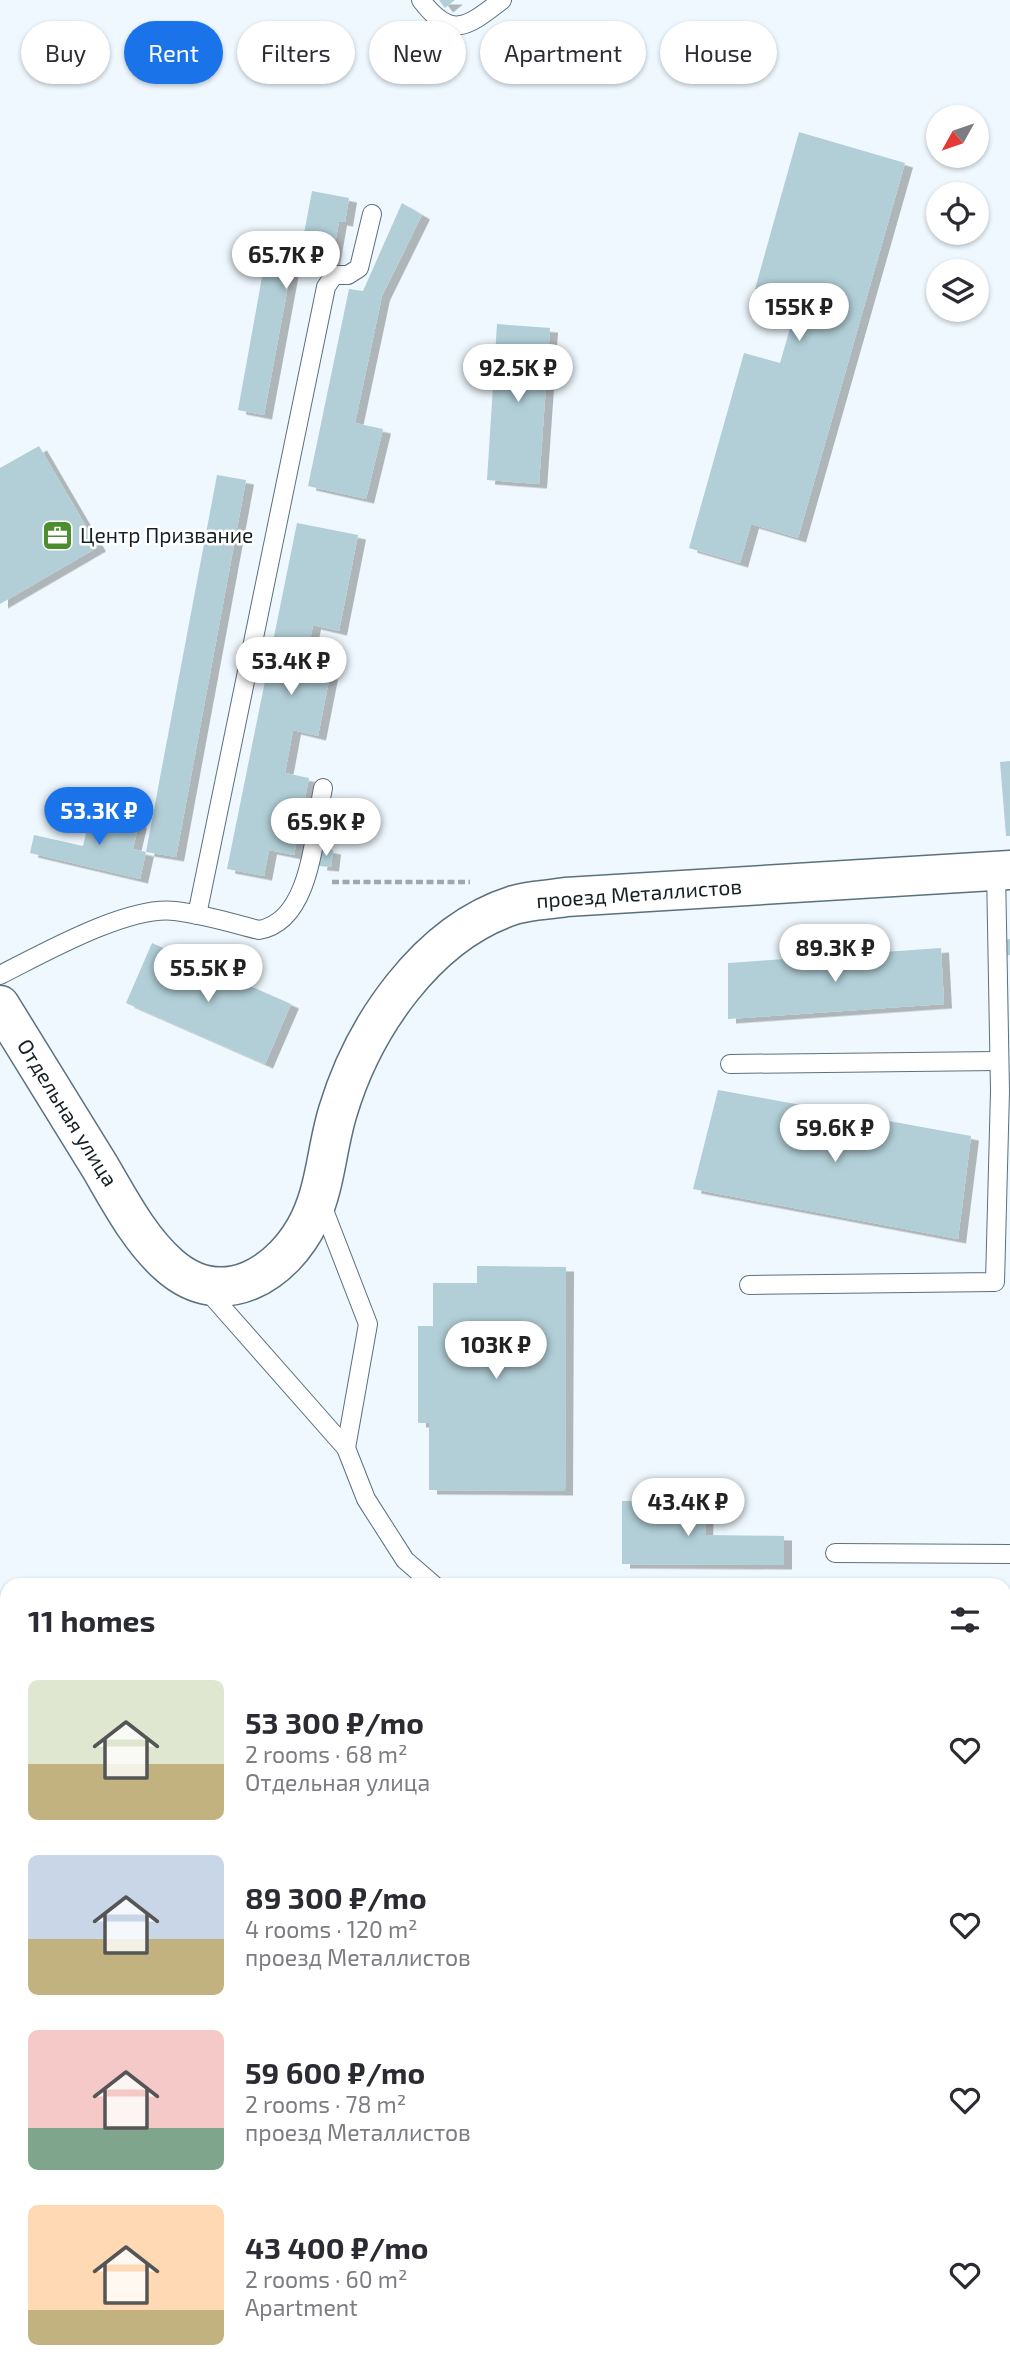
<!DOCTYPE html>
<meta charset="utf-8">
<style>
:root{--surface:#fff;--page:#f2f2f3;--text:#2b2b33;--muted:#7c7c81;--accent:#1a73e8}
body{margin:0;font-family:"Exo 2",sans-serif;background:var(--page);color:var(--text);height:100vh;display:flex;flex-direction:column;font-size:26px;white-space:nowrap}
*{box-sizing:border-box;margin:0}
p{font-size:23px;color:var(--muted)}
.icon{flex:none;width:38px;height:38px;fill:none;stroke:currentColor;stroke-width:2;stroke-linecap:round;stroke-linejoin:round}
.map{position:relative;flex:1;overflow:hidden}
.drawer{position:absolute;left:0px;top:1578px;width:1012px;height:800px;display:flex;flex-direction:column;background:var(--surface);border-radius:21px 21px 0 0;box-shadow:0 2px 5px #0004}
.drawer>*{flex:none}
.hud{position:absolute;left:21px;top:21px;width:970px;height:63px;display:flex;gap:14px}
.needle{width:46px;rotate:230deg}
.buttons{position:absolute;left:926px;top:105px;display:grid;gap:14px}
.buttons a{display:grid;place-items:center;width:63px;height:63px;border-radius:50%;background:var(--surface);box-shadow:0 2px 5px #0004;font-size:35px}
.price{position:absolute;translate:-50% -60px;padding:0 16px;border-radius:24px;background:#fff;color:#222;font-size:23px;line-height:46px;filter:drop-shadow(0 2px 4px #0008)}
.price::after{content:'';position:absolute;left:50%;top:42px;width:21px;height:16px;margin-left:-10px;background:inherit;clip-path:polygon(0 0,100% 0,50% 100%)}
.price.selected{background:var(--accent);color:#fff}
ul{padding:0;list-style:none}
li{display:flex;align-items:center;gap:21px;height:175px;padding:0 28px}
li span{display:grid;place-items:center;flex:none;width:196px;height:140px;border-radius:10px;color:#555}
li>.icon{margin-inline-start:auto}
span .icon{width:84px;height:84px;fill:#fffc;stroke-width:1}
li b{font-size:30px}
h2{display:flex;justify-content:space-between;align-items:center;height:84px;padding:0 28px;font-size:30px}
.pill{padding:0 24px;border-radius:32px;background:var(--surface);box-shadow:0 2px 5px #0004;font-size:24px;line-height:63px}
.pill.selected{background:var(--accent);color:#fff}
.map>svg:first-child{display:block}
.building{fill:#b2cfd7;filter:url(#shadow)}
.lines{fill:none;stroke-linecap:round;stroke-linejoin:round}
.lane-casing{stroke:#5b707e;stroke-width:20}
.secondary-casing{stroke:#5b707e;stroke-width:41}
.path{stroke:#9ea8ae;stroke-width:4.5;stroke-dasharray:7 3.5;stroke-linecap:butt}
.lane{stroke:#fff;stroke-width:18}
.secondary{stroke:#fff;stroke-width:38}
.labels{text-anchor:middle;stroke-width:5;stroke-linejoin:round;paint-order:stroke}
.poi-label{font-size:21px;fill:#161f24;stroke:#fff;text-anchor:start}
.street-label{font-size:21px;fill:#161f24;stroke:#fff}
</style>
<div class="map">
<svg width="1010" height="2377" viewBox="0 0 1010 2377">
<defs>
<filter id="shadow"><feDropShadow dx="8" dy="4.5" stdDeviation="0" flood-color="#0004"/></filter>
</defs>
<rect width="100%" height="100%" fill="#eef8fe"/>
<!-- building -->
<g class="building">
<polygon points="439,0 455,0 445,8"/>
<polygon points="799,132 905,163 798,538 751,524 740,563 689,548 744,353 780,363 798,301 755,289"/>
<polygon points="312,191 349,198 345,222 339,221 331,267 293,259 264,415 238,410 270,233 303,239"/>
<polygon points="402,203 422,215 382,296 355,423 383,429 366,499 308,486 349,289 363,291"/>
<polygon points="497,324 550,328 539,484 487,480"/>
<polygon points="39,446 98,547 0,604 0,468"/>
<polygon points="217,475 246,480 176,857 146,852"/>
<polygon points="297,523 358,535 339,631 313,625 304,670 330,675 318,736 293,730 285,773 309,778 294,855 269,850 264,876 227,869"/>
<polygon points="1010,761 1010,836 1006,836 1000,762"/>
<polygon points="91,812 139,823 133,849 146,852 140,879 30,853 34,835 83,846"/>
<polygon points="322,848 333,850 331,867 319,866"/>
<polygon points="1010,939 1010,955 1006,956 1004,940"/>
<polygon points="152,943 291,1004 265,1064 126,1003"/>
<polygon points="941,948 944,1004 728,1019 728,963"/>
<polygon points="718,1090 971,1136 958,1239 693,1189"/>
<polygon points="477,1266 566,1267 565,1491 429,1490 429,1423 418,1423 418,1326 433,1326 433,1283 477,1283"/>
<polygon points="622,1501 706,1501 705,1535 784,1536 784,1565 622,1564"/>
<polygon points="1004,1600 1010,1600 1010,1665 1004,1666"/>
<polygon points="1010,2071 1010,2121 1005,2124 1010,2132 1010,2155 1004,2158 1004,2074"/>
<polygon points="1004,2332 1010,2340 1010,2377 990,2377 986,2371 1004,2371"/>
</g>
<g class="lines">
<defs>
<g id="lane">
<path d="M421,0C452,41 468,26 502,0"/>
<polyline points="197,915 326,287 334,275 348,275 359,268 372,214"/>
<path d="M0,975C42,954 128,905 175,911C203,914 231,923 259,930C312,921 314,832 323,788"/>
<polyline points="730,1064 997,1061"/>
<polyline points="320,1200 368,1324 346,1448"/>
<polyline points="749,1285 995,1282 1000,1091 996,870"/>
<polyline points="204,1287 346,1448 366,1499 405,1560 435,1586"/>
<polyline points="835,1553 1010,1554"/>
<polyline points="1004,1720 1010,1720"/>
<polyline points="1004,1898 1010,1898"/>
<polyline points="1004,1999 1010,2010"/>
<polyline points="0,2084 7,2081"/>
<polyline points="1004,2186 1010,2183"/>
<polyline points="0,2339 7,2355"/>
<polyline points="14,2371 17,2377"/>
<polyline points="214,2371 216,2377"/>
<polyline points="926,2371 928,2377"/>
</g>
<path id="secondary" d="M0,1005C33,1059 67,1113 100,1167C120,1201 140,1240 170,1266C223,1312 284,1274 310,1219C326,1185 327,1146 338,1111C363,1028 426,933 514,905C530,900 549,900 566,897L1010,870"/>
</defs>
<!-- lane casing -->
<use href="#lane" class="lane-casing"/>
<!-- secondary casing -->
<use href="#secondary" class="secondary-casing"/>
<!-- path -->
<polyline class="path" points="332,882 470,882"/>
<!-- lane -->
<use href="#lane" class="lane"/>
<!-- secondary -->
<use href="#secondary" class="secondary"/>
</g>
<!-- icons -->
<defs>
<symbol id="office-square" viewBox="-11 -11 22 22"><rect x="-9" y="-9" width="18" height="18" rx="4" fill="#4c8d30" stroke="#fff"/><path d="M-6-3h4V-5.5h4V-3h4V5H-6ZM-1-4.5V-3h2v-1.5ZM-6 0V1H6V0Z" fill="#fff"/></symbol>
</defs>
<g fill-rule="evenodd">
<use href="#office-square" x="40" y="518" width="35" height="35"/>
</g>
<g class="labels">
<!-- poi labels -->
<g class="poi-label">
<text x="80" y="543">Центр Призвание</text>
</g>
<!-- street labels -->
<g class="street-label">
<text transform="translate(639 894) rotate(-4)" y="7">проезд Металлистов</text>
<text transform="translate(67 1113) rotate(58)" y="7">Отдельная улица</text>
</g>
</g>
</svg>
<div class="buttons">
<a><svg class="needle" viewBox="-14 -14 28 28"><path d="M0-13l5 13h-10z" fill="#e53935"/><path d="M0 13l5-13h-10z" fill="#7c7c81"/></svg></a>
<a><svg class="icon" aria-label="locate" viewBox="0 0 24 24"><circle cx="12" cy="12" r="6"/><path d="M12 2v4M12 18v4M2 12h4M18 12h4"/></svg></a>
<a><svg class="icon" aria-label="layers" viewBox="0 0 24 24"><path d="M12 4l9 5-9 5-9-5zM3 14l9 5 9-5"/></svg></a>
</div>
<b class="price" style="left:286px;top:291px">65.7K ₽</b>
<b class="price" style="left:799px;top:343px">155K ₽</b>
<b class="price" style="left:518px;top:404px">92.5K ₽</b>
<b class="price" style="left:291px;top:697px">53.4K ₽</b>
<b class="price selected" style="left:99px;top:847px">53.3K ₽</b>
<b class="price" style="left:326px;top:858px">65.9K ₽</b>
<b class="price" style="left:835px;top:984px">89.3K ₽</b>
<b class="price" style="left:208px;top:1004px">55.5K ₽</b>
<b class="price" style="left:835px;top:1164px">59.6K ₽</b>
<b class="price" style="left:496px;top:1381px">103K ₽</b>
<b class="price" style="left:688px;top:1538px">43.4K ₽</b>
<div class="hud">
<a class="pill">Buy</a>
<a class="pill selected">Rent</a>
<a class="pill">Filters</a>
<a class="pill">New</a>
<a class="pill">Apartment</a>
<a class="pill">House</a>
</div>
<section class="drawer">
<h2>11 homes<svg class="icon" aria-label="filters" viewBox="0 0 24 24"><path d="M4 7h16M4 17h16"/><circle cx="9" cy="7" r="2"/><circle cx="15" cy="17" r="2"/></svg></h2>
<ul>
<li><span style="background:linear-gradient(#dfe7d0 60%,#c2b280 0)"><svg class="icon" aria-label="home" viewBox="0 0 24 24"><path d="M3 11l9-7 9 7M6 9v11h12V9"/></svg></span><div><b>53 300 ₽/mo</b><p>2 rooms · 68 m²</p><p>Отдельная улица</p></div><svg class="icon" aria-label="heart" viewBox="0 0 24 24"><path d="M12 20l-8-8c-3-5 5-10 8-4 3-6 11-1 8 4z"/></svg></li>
<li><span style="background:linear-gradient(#c9d6e8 60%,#c2b280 0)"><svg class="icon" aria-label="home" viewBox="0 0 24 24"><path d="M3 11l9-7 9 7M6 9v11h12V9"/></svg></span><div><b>89 300 ₽/mo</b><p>4 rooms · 120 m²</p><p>проезд Металлистов</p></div><svg class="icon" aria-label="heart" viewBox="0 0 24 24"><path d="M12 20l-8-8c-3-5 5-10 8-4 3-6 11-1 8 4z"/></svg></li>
<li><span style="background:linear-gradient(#f6c9c9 70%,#7fa58c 0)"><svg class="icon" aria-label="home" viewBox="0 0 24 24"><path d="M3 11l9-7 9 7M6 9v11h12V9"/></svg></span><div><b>59 600 ₽/mo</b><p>2 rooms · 78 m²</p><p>проезд Металлистов</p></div><svg class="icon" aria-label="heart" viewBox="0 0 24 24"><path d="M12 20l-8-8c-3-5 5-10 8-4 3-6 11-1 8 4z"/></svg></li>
<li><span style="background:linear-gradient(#ffd9b3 75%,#c2b280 0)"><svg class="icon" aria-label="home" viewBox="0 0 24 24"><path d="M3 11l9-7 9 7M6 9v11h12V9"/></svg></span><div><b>43 400 ₽/mo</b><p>2 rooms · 60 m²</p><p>Apartment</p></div><svg class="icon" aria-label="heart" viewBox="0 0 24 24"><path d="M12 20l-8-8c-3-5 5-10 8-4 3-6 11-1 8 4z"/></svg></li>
</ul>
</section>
</div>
